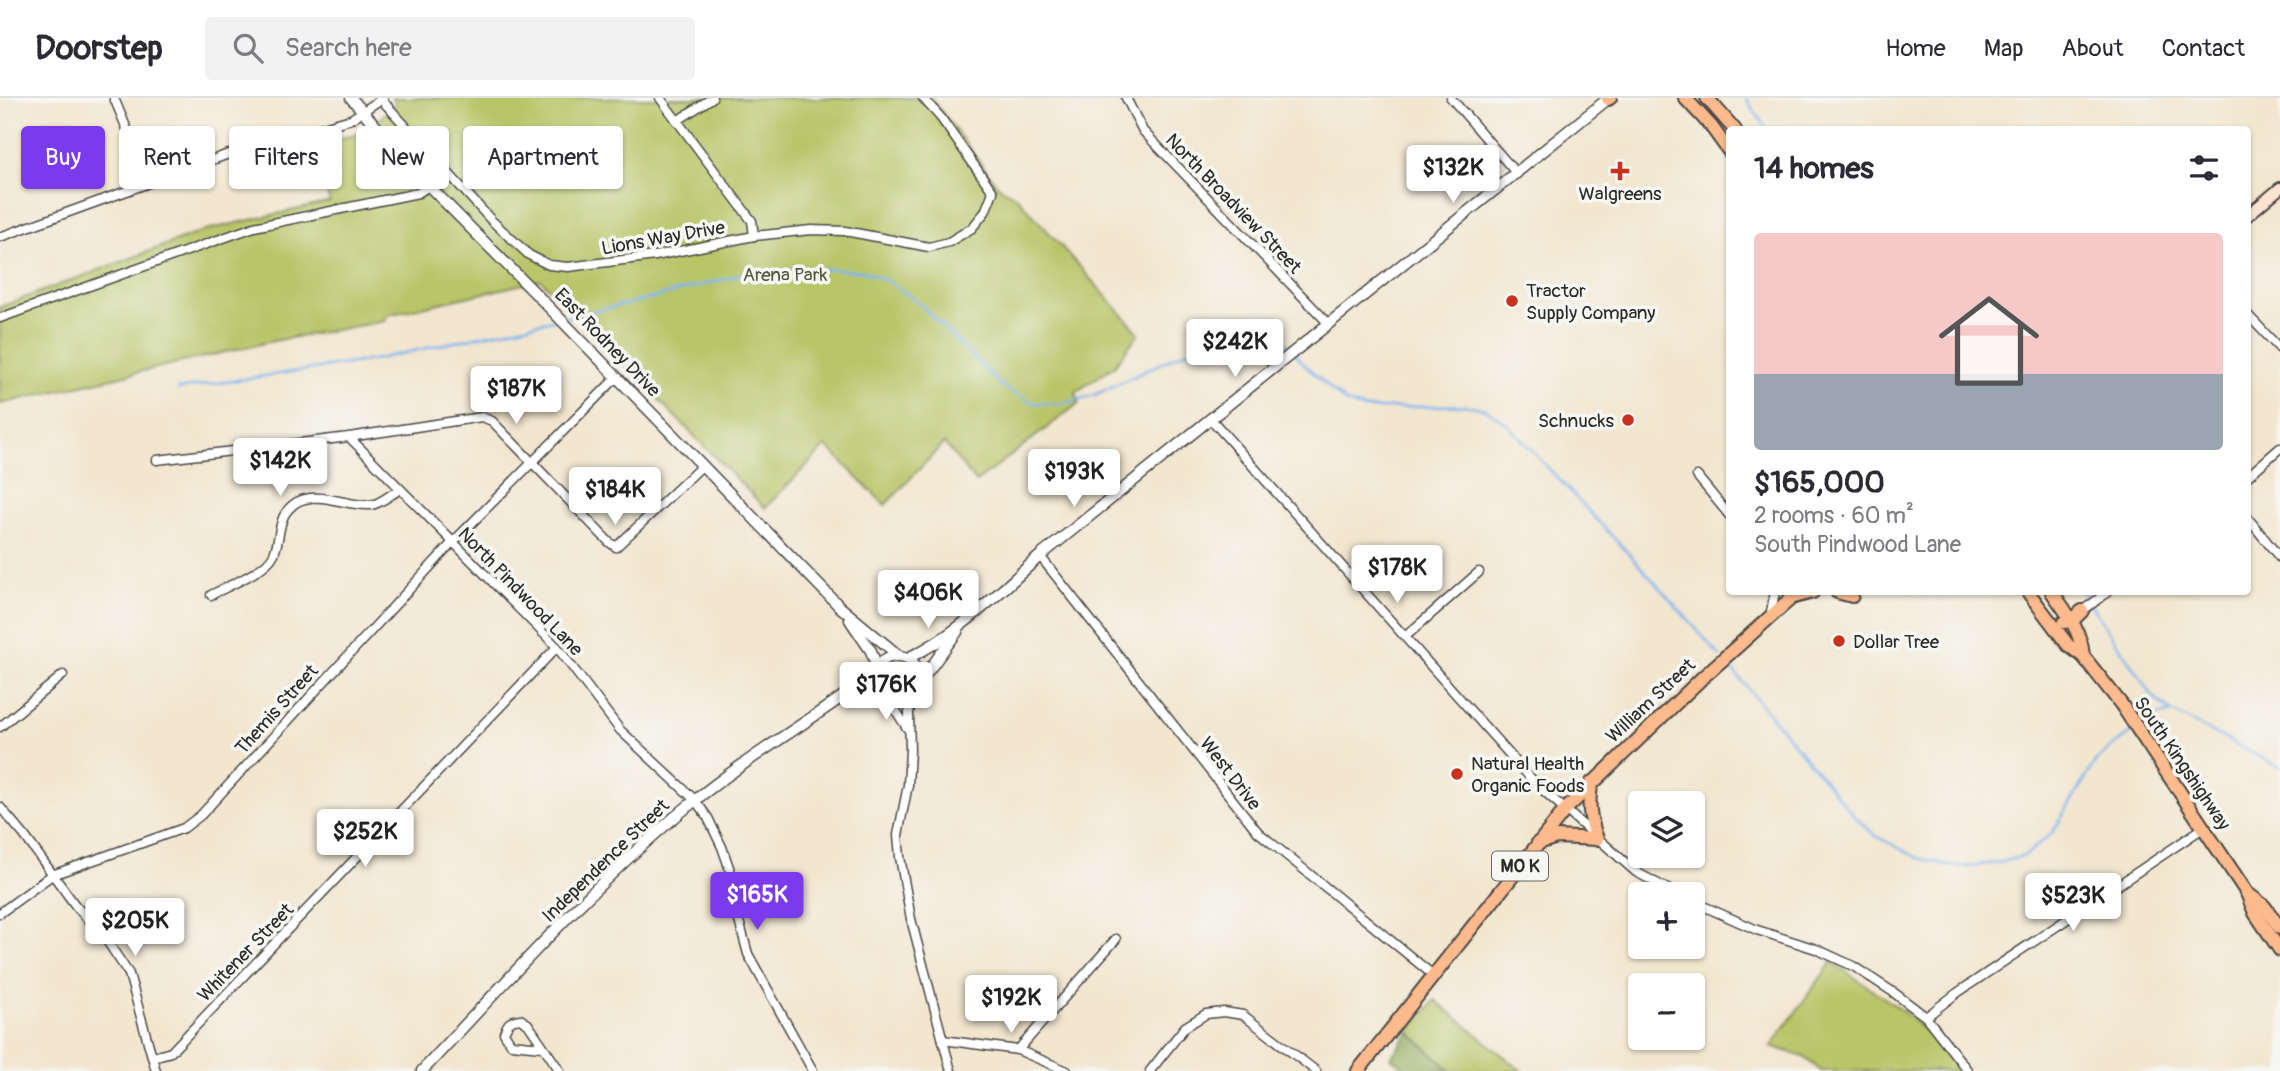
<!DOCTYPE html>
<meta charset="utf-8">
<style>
:root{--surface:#fff;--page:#f2f2f3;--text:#2b2b33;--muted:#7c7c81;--line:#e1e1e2;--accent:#7c3aed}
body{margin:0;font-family:Pangolin,sans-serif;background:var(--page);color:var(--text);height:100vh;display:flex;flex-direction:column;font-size:26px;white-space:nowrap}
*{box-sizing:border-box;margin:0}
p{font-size:23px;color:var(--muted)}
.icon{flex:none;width:38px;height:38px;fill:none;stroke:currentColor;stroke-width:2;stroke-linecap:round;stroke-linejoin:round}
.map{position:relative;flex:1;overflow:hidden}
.panel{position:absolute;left:1726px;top:28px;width:525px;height:469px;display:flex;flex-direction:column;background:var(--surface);border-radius:7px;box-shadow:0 2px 5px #0004}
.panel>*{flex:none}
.guide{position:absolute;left:21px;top:28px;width:665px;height:63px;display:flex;gap:14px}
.tools{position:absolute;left:1628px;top:693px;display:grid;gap:14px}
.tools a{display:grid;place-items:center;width:77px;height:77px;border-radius:7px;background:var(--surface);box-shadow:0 2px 5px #0004;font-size:35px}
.price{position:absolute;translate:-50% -60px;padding:0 16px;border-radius:7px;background:#fff;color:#222;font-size:23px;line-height:46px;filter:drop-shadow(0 2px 4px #0008)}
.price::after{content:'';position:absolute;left:50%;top:42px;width:21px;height:16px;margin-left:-10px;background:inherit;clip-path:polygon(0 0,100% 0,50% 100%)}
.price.selected{background:var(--accent);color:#fff}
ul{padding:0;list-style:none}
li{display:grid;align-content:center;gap:14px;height:371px;padding:0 28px}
li span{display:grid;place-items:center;height:217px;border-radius:7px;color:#555}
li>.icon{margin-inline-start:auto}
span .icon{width:126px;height:126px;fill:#fffc;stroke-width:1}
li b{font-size:30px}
h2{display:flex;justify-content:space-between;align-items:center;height:84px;padding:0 28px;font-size:30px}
.pill{padding:0 24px;border-radius:7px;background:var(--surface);box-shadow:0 2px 5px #0004;font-size:24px;line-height:63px}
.pill.selected{background:var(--accent);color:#fff}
header{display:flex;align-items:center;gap:42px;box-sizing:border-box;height:98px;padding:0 35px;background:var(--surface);border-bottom:2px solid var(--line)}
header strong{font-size:33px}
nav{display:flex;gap:38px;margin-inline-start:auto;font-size:24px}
.search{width:490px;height:63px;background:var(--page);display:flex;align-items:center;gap:18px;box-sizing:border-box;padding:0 24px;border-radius:7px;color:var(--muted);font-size:26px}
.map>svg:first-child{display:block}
.green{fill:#b8c567;stroke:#727849;stroke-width:2}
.forest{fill:#92aa5c;stroke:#5e6a44;stroke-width:2}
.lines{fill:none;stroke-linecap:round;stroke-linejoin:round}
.stream{stroke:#7fb5ee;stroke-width:2.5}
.minor-casing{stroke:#494744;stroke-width:11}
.tertiary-casing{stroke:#494744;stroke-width:13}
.secondary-casing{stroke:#494744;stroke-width:14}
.primary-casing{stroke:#494744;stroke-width:16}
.minor{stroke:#fff;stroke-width:8}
.tertiary{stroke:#fff;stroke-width:10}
.secondary{stroke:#fee3d1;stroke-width:10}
.primary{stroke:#fcba8d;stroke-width:12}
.poi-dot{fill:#c8321e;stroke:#f6f6f2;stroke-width:2.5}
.labels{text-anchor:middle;stroke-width:7;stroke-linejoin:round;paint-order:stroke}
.shield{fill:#f6f6f2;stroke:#686867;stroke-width:2}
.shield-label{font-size:18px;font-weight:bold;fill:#2b2b2b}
.poi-label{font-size:19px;fill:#2b2b2b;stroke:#f6f6f2;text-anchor:start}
.street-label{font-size:19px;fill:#2b2b2b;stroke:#f6f6f2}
.park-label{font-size:19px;fill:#55593d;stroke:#f6f6f2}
</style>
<header>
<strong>Doorstep</strong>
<div class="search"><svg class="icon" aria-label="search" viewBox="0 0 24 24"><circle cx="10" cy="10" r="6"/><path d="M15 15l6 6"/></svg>Search here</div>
<nav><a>Home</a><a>Map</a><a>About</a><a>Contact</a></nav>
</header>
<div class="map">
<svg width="2280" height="973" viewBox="0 0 2280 973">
<rect width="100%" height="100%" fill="#f6f6f2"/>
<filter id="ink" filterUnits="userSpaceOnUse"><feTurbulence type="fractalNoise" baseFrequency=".0143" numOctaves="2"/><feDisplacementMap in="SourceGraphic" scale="14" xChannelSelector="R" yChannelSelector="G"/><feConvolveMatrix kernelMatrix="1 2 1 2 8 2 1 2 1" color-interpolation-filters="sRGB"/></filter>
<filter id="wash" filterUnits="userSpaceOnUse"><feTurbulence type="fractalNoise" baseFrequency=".00686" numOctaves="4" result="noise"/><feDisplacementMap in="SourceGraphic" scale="28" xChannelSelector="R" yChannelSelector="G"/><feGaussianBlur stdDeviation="1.57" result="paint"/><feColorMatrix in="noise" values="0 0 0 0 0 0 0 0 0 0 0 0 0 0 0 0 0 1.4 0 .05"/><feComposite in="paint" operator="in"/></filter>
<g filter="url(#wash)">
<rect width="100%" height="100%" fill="#f2e6cf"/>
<!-- green -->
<g class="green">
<polygon points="392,0 931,0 998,88 1017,99 1139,235 1114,268 1076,294 1079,305 976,384 944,345 885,407 826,348 765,410 541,182 387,217 385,223 273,243 0,306 0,209 206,132 330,104 310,47 364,35 396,6"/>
<polygon points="1832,864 1899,910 1941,947 1959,973 1821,973 1804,959 1771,948"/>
<polygon points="1435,902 1522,973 1451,973 1409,934"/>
</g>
<!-- forest -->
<polygon class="forest" points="1409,934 1451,973 1408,973 1391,959"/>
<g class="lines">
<!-- stream -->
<g class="stream">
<polyline points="1746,0 1767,32"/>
<polyline points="563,220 645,202 748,175 827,171 862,173 887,182 918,204 1003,289 1033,305 1060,306 1092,298 1189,252 1227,229 1244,224 1261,224 1276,234 1305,267 1345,304 1364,311 1465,307 1486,311 1507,326 1643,471 1720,558"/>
<polyline points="178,291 373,262 557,221"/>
<polyline points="2082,494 2152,597 2171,614"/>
<polyline points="1727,565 1855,719 1876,738 1918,760 1957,769 1999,765 2026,757 2052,735 2096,663 2114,647 2134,633"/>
<polyline points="2143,628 2159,617 2172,614 2280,669"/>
</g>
</g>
</g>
<g filter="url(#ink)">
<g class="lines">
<defs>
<g id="minor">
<polyline points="114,0 149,84"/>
<polyline points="380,0 491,122 529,157 549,167 568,169 655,158 754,138 811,132 845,133 929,149 949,144 972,130 985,114 993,94 941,20 923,0"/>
<polyline points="660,0 752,123 754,138"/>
<polyline points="1126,0 1143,33 1329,226"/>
<polyline points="1451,0 1517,76"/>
<polyline points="677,23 712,0"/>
<polyline points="0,139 226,57 351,21 383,0"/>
<polyline points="2247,216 2280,251"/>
<polyline points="0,220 254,129 418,95 429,88"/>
<polyline points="1210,320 1535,685 1636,774 1677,796"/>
<polyline points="349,339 557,549 620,632 695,702 708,720 722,749 731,775 738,819 748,856 813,973"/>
<polyline points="157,362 349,339 482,319 492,323 609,444 616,449 703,367"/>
<polyline points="1697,378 1729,417"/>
<polyline points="2247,379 2280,350"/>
<polyline points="2247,419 2280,460"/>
<polyline points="1040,458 1258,734 1433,877"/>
<path d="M211,497C228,488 266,473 274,456C282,436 276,417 297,404C319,392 347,409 371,407C380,406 391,396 399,392"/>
<polyline points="2082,513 2108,494"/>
<polyline points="1770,518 1775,494"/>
<polyline points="1406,538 1479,474"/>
<polyline points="913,597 909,615 910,653 908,687 898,737 900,759 911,821 951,973"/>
<polyline points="884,599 896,613 907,630"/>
<polyline points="0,629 63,577"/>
<polyline points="0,709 24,737 75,807 107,843 129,876 156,973"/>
<polyline points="1692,803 1757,832 1816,851 1853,868 1893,894 1926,919 1968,973"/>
<polyline points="0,815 52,777 184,730 201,717 453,444 617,279"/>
<polyline points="1926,919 1957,895 2203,730"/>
<polyline points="943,942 1018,952 1067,973"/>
<path d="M542,949L511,946L504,935C507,926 510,922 520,921L528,926L560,973"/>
<polyline points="1018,952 1116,841"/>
<polyline points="153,959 171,954 557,549"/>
<polyline points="1150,973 1185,929 1206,916 1224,914 1243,917 1316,973"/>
</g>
<g id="tertiary">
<polyline points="351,0 429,88 537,197 840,509 898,557"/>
<polyline points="850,522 871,553 877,570"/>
<circle cx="897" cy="581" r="23"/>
<path d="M908,560C959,536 998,495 1040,458L1609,0"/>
<polyline points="920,584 957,534"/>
<polyline points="842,602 860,597 881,597"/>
<path d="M422,973C509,881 594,784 693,704C750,657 816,620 875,575"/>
</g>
<polyline id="secondary" points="2247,118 2280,90"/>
<g id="primary">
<polyline points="1685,0 1711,28 1729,53"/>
<polyline points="1707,0 1735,32"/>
<polyline points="1608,1 1610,0"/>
<polyline points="1837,494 1852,498"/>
<polyline points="2028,494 2068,547 2083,558 2121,606 2247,795 2255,815 2280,852"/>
<path d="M2052,494C2066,514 2081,532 2083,558"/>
<polyline points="1794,499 1813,494"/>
<polyline points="2064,524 2072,523 2082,513"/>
<path d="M1538,745L1557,739L1597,741C1590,721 1587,705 1592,684"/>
<polyline points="2247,795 2264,808 2280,830"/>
<polyline points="1358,973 1565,712 1702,580 1798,494"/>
</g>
</defs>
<!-- minor casing -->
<use href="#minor" class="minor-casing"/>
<!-- tertiary casing -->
<use href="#tertiary" class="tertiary-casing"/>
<!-- secondary casing -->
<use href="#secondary" class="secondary-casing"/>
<!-- primary casing -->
<use href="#primary" class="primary-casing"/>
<!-- minor -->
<use href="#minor" class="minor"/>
<!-- tertiary -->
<use href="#tertiary" class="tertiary"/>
<!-- secondary -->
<use href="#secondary" class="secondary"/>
<!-- primary -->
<use href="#primary" class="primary"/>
</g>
</g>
<!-- markers -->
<g class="poi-dot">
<path d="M1616.5 62.5h7v7h7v7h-7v7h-7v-7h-7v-7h7z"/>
<circle cx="1512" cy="203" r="7"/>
<circle cx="1628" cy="322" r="7"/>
<circle cx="1839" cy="543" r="7"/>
<circle cx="1457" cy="676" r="7"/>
</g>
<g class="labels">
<!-- shield labels -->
<rect class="shield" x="1492" y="753.5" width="56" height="29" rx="5"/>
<g class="shield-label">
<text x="1520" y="774">MO K</text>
</g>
<!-- poi labels -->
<g class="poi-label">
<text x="1620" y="102" text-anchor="middle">Walgreens</text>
<text x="1526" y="199">Tractor<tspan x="1526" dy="22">Supply Company</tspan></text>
<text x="1614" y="329" text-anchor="end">Schnucks</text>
<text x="1853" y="550">Dollar Tree</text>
<text x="1471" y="672">Natural Health<tspan x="1471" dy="22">Organic Foods</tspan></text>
</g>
<!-- street labels -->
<g class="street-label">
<text transform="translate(1234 105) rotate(46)" y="7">North Broadview Street</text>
<text transform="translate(663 139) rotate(-10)" y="7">Lions Way Drive</text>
<text transform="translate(608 244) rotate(46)" y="7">East Rodney Drive</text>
<text transform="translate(521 493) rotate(46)" y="7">North Pindwood Lane</text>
<text transform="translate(1650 602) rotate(-43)" y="7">William Street</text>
<text transform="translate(276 611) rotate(-48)" y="7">Themis Street</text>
<text transform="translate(2183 665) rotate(56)" y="7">South Kingshighway</text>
<text transform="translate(1231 675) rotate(52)" y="7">West Drive</text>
<text transform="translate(605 762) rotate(-44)" y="7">Independence Street</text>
<text transform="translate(245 854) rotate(-46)" y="7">Whitener Street</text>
</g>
<!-- park labels -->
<g class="park-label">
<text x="785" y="183">Arena Park</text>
</g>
</g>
</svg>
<div class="tools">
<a><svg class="icon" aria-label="layers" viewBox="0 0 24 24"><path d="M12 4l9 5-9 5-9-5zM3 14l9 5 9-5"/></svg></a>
<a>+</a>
<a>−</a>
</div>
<b class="price" style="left:1453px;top:107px">$132K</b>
<b class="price" style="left:1235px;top:281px">$242K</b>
<b class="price" style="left:516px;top:328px">$187K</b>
<b class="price" style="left:280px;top:400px">$142K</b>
<b class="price" style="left:1074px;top:411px">$193K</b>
<b class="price" style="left:615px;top:429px">$184K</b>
<b class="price" style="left:1397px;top:507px">$178K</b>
<b class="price" style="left:928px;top:532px">$406K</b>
<b class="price" style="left:886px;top:624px">$176K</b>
<b class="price" style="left:365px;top:771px">$252K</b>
<b class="price selected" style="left:757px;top:834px">$165K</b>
<b class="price" style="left:2073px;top:835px">$523K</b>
<b class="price" style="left:135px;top:860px">$205K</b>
<b class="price" style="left:1011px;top:937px">$192K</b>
<div class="guide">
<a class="pill selected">Buy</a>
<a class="pill">Rent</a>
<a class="pill">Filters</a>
<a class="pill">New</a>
<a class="pill">Apartment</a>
</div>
<section class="panel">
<h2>14 homes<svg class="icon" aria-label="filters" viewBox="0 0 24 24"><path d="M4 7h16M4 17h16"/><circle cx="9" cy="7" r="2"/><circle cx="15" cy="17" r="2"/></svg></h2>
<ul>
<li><span style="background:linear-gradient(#f6c9c9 65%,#9aa5b1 0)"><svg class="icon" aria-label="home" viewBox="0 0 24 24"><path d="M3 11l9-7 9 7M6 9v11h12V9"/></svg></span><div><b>$165,000</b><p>2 rooms · 60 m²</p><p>South Pindwood Lane</p></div></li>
</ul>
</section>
</div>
